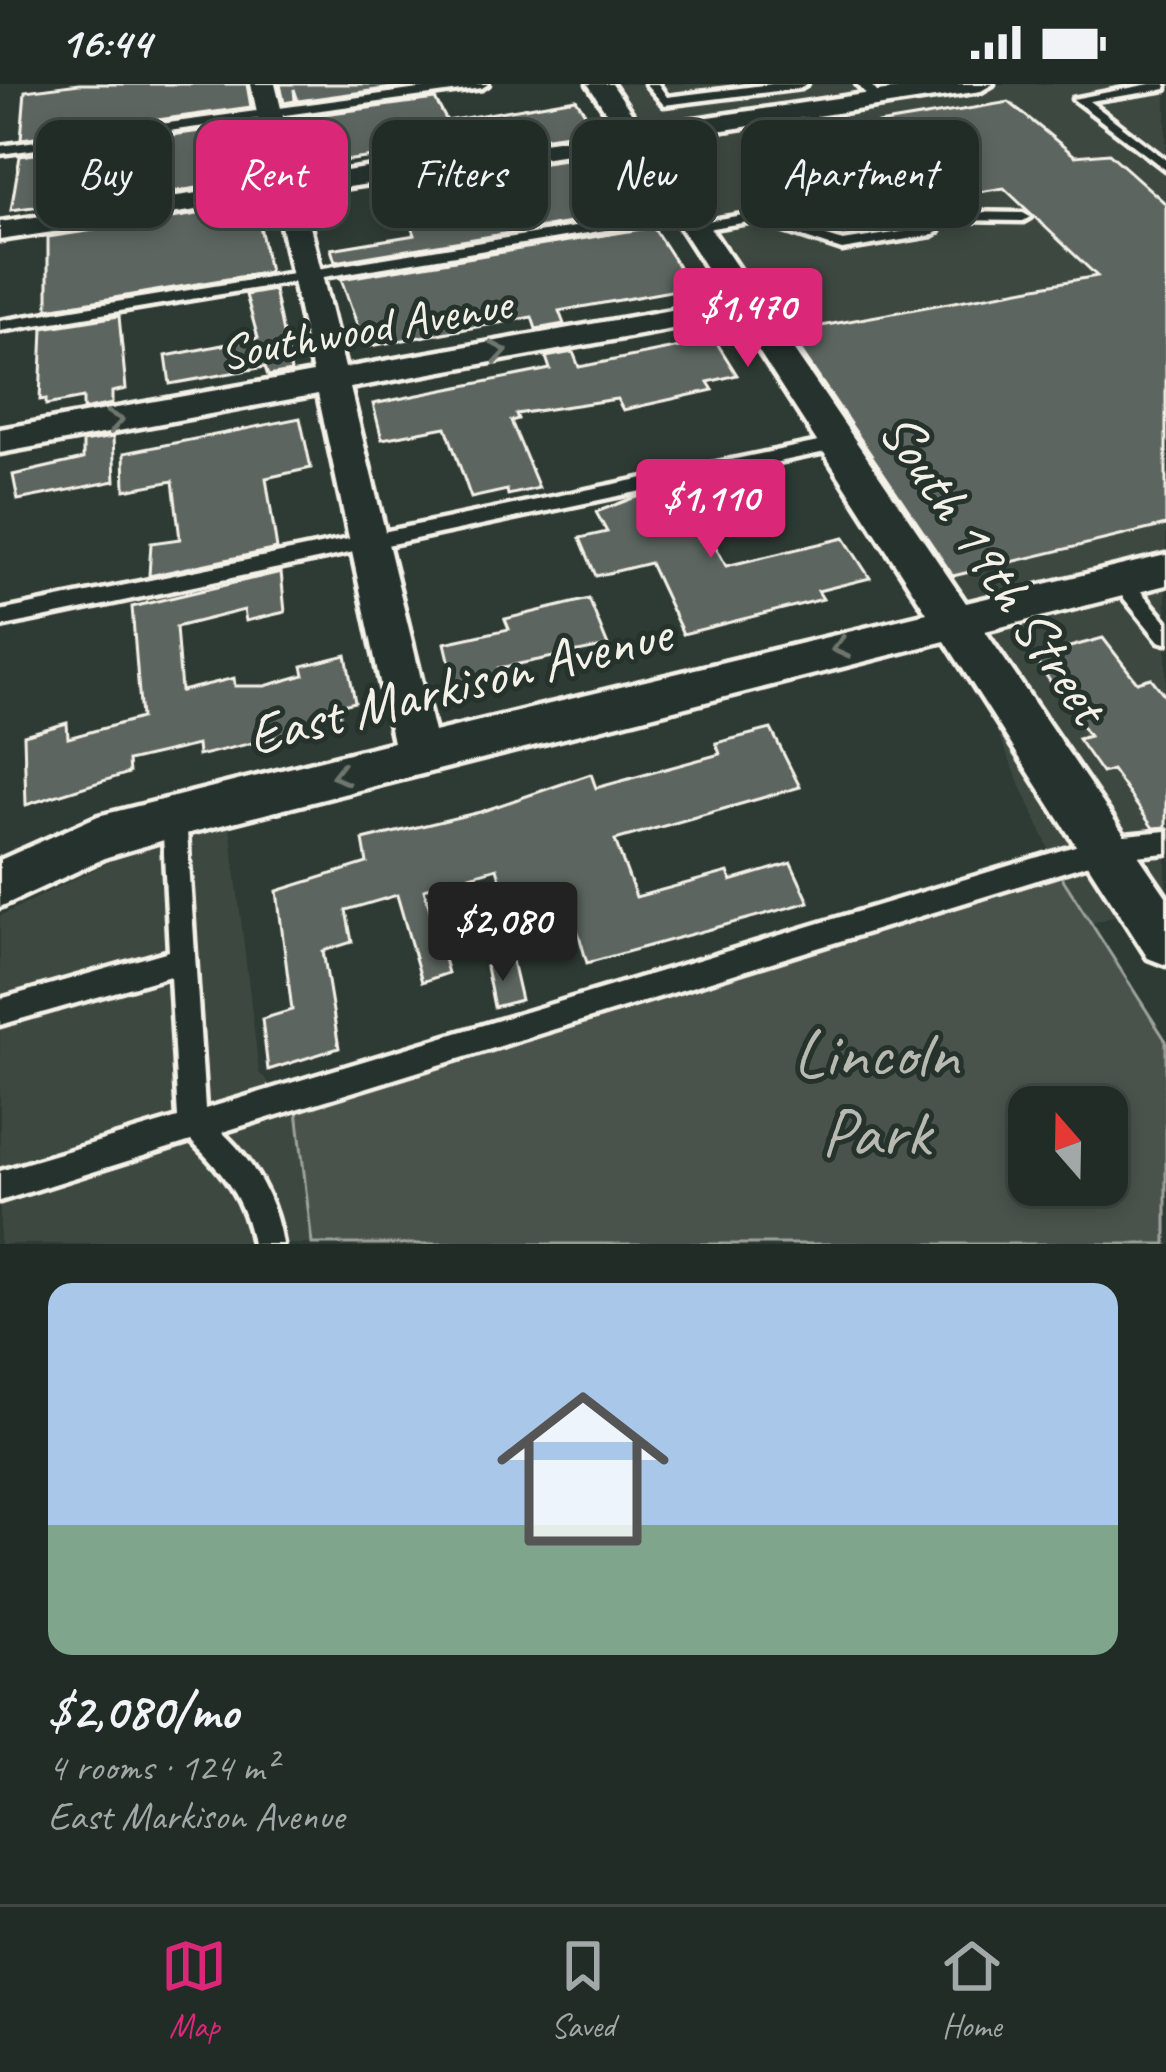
<!DOCTYPE html>
<meta charset="utf-8">
<style>
:root{--surface:#222c27;--page:#2e3833;--text:#f1f3f6;--muted:#a2a7a7;--line:#3f4844;--accent:#db2777}
body{margin:0;font-family:Caveat,sans-serif;background:var(--page);color:var(--text);height:100vh;display:flex;flex-direction:column;font-size:45px;white-space:nowrap}
*{box-sizing:border-box;margin:0}
p{font-size:39px;color:var(--muted)}
.icon{flex:none;width:66px;height:66px;fill:none;stroke:currentColor;stroke-width:2;stroke-linecap:round;stroke-linejoin:round}
.map{position:relative;height:1160px;overflow:hidden}
.side{display:flex;flex-direction:column;background:var(--surface);flex:1}
.side>*{flex:none}
.hud{position:absolute;left:36px;top:36px;width:1095px;height:108px;display:flex;gap:24px}
.needle{width:78px;rotate:340deg}
.tools{position:absolute;left:1008px;top:1002px;display:grid;gap:24px}
.tools a{display:grid;place-items:center;width:120px;height:120px;border-radius:24px;background:var(--surface);box-shadow:0 6px 18px #0003,0 0 0 3px var(--line);font-size:60px}
.price{position:absolute;translate:-50% -102px;padding:0 27px;border-radius:12px;background:var(--accent);color:#fff;font-size:39px;line-height:78px;filter:drop-shadow(0 3px 6px #0008)}
.price::after{content:'';position:absolute;left:50%;top:72px;width:36px;height:27px;margin-left:-18px;background:inherit;clip-path:polygon(0 0,100% 0,50% 100%)}
.price.current{background:#222;color:#fff}
ul{padding:0;list-style:none}
li{display:grid;align-content:center;gap:24px;height:636px;padding:0 48px}
li span{display:grid;place-items:center;height:372px;border-radius:24px;color:#555}
li>.icon{margin-inline-start:auto}
span .icon{width:216px;height:216px;fill:#fffc;stroke-width:1}
li b{font-size:51px}
.pill{padding:0 42px;border-radius:24px;background:var(--surface);box-shadow:0 6px 18px #0003,0 0 0 3px var(--line);font-size:42px;line-height:108px}
.pill.current{background:var(--accent);color:#fff}
.status{display:flex;justify-content:space-between;align-items:center;height:84px;padding:0 60px;background:var(--surface);direction:ltr}
.status svg{height:33px;fill:currentColor}
.tabs{display:flex;justify-content:space-around;align-items:center;height:168px;border-top:3px solid var(--line);background:var(--surface);font-size:33px;color:var(--muted)}
.tabs a{display:grid;justify-items:center;gap:6px}
.tabs .current{color:var(--accent)}
.map>svg:first-child{display:block}
.built{fill:#3c4841}
.green{fill:#48524c;stroke:#9ea29a;stroke-width:3;fill-rule:evenodd}
.building{fill:#5c655e;stroke:#f4f1e8;stroke-width:3}
.lines{fill:none;stroke-linecap:round;stroke-linejoin:round}
.service-casing{stroke:#f4f1e8;stroke-width:9}
.minor-casing{stroke:#f4f1e8;stroke-width:9}
.service{fill:#26332d;fill-rule:evenodd}
.minor{fill:#26332d;fill-rule:evenodd}
.oneway{stroke:#6e766e}
.labels{text-anchor:middle;stroke-width:10;stroke-linejoin:round;paint-order:stroke}
.far-street-label{font-size:48px;fill:#f4f1e8;stroke:#26332d}
.street-label{font-size:57px;fill:#f4f1e8;stroke:#26332d}
.near-park-label{font-size:69px;fill:#b8b9b1;stroke:#26332d}
</style>
<div class="status"><b>16:44</b><svg viewBox="0 0 49 12"><path d="M0 12V9h3v3zM5 12V6h3v6zM10 12V3h3v9zM15 12V0h3v12zM26 1h20v11H26zM47 4h2v5h-2z"/></svg></div>
<div class="map">
<svg width="1166" height="1160" viewBox="0 0 1166 1160">
<rect width="100%" height="100%" fill="#2e3b34"/>
<filter id="ink" filterUnits="userSpaceOnUse"><feTurbulence type="fractalNoise" baseFrequency=".00833" numOctaves="2"/><feDisplacementMap in="SourceGraphic" scale="24" xChannelSelector="R" yChannelSelector="G"/><feConvolveMatrix kernelMatrix="1 2 1 2 8 2 1 2 1" color-interpolation-filters="sRGB"/></filter>
<g filter="url(#ink)">
<!-- built -->
<g class="built">
<polygon points="595,0 1166,0 1166,816 1092,839 1061,792 946,533"/>
<polygon points="229,734 259,989 297,1026 312,1160 0,1160 0,832 143,761"/>
</g>
<!-- green -->
<path class="green" d="M1061,792L1166,957V1160H312L297,1026ZM1029,1023H1107V1101H1029Z"/>
<!-- building -->
<g class="building">
<polygon points="79,0 247,0 251,23 21,55 25,7"/>
<polygon points="280,0 421,0 298,17 294,5 295,17 284,19"/>
<polygon points="435,15 447,37 576,15 596,46 388,76 387,71 316,81 302,33"/>
<polygon points="1009,18 1075,72 1109,69 1166,120 1166,441 953,492 788,248 1097,192 1004,104 940,114 872,41"/>
<polygon points="244,41 252,96 48,126 48,121 11,126 20,72"/>
<polygon points="612,68 643,127 335,178 331,165 415,151 397,100"/>
<polygon points="256,121 269,188 48,225 48,153"/>
<polygon points="653,143 689,199 679,201 682,205 559,227 564,240 536,245 532,233 365,263 341,195"/>
<polygon points="274,206 291,288 268,292 265,283 170,300 166,272 258,254 246,211"/>
<polygon points="119,232 126,305 112,308 112,320 83,326 83,314 46,321 46,315 40,316 43,244"/>
<polygon points="715,256 737,291 708,298 713,306 623,326 617,315 516,330 518,335 511,337 539,404 508,411 507,406 471,414 446,343 382,355 373,320 550,285 546,273 573,268 579,283"/>
<polygon points="300,334 311,384 266,394 277,465 149,492 151,459 180,455 173,397 125,406 124,369"/>
<polygon points="113,353 115,397 18,416 13,391 83,375 83,358"/>
<polygon points="712,399 726,424 699,431 726,482 844,454 870,494 818,507 823,515 683,550 650,479 596,492 580,454 607,448 596,428 633,414"/>
<polygon points="281,488 285,528 246,537 244,526 176,543 181,607 234,594 235,602 265,602 304,591 302,582 346,571 355,618 339,622 340,630 301,639 302,647 198,672 197,661 128,677 129,689 26,721 24,651 67,639 68,654 141,634 132,523"/>
<polygon points="589,515 608,562 499,584 501,595 456,605 445,559 509,545 505,535"/>
<polygon points="1103,554 1137,598 1151,594 1166,613 1166,743 1153,744 1112,686 1102,689 1078,655 1089,652 1033,573"/>
<polygon points="771,645 800,703 615,756 636,813 728,788 731,797 791,779 809,818 587,879 564,800 506,816 497,784 424,805 448,889 422,898 397,811 346,826 352,858 323,867 339,964 268,986 262,935 292,926 277,807 367,779 363,756 480,728 591,690 596,704 720,670 716,659"/>
<polygon points="512,877 521,916 494,923 486,883"/>
</g>
<g class="lines">
<defs>
<g id="service">
<polygon points="455,0 488,0 482,4 0,70 0,62"/>
<polygon points="646,0 658,0 667,13 772,0 807,0 801,4 664,21"/>
<polygon points="857,0 870,0 884,16 874,19"/>
<polygon points="1150,0 1166,0 1166,5 1089,17 1166,76 1166,86 1073,15"/>
<path d="M806,22L898,110L955,128L1023,129L1030,133L1023,137L954,136L892,117L825,127L771,63L823,51L800,26ZM830,57L883,111L833,119L787,65Z"/>
<polygon points="684,125 689,126 689,132 0,247 0,237"/>
<polygon points="755,129 843,157 932,143 939,147 932,151 842,166 754,137 694,147 687,143 694,139"/>
<polygon points="838,354 847,360 844,364 0,543 0,527"/>
<polygon points="1120,488 1127,491 1166,537 1166,559 1159,557 1113,501 1110,496 1113,491"/>
<path d="M174,721L182,724L186,732L205,1025L1105,753L1166,747V769L1105,775L222,1048C255,1079 275,1115 282,1160H252C245,1116 223,1088 191,1057L0,1117V1087L178,1034L170,892L0,941V915L169,867L162,732L166,724Z"/>
</g>
<path id="minor" d="M251,0H275L298,94L618,47L588,0H612L641,43L932,0H993L981,7L651,57L966,519L1166,471V501L985,547L1166,812V881L1148,874L945,557L174,753L107,773L0,823V776L98,732L393,658L318,310L0,369V345L313,289L275,114L0,156V138L272,98ZM627,61L727,216L345,284L302,110ZM737,233L927,529L434,648L350,304Z"/>
</defs>
<!-- service casing -->
<use href="#service" class="service-casing"/>
<!-- minor casing -->
<use href="#minor" class="minor-casing"/>
<!-- service -->
<use href="#service" class="service"/>
<!-- minor -->
<use href="#minor" class="minor"/>
</g>
<!-- one-way arrows -->
<defs><path id="oneway-chevron" d="M-2-3.5L2.5 0L-2 3.5" fill="none" stroke-width="1.6" stroke-linecap="round" stroke-linejoin="round" transform="scale(3)"/></defs>
<g class="oneway">
<use href="#oneway-chevron" transform="translate(499 268) rotate(-10)"/>
<use href="#oneway-chevron" transform="translate(115 337) rotate(-10)"/>
<use href="#oneway-chevron" transform="translate(840 564) rotate(166)"/>
<use href="#oneway-chevron" transform="translate(340 691) rotate(166)"/>
</g>
</g>
<g class="labels">
<!-- far-street labels -->
<g class="far-street-label">
<text transform="translate(365 243) rotate(-10)" y="17">Southwood Avenue</text>
</g>
<!-- street labels -->
<g class="street-label">
<text transform="translate(995 483) rotate(56)" y="20">South 19th Street</text>
<text transform="translate(459 599) rotate(-14)" y="20">East Markison Avenue</text>
</g>
<!-- near-park labels -->
<g class="near-park-label">
<text x="876" y="992">Lincoln<tspan x="876" dy="79">Park</tspan></text>
</g>
</g>
</svg>
<div class="tools">
<a><svg class="needle" viewBox="-14 -14 28 28"><path d="M0-13l5 13h-10z" fill="#e53935"/><path d="M0 13l5-13h-10z" fill="#a2a7a7"/></svg></a>
</div>
<b class="price" style="left:748px;top:286px">$1,470</b>
<b class="price" style="left:711px;top:477px">$1,110</b>
<b class="price current" style="left:503px;top:900px">$2,080</b>
<div class="hud">
<a class="pill">Buy</a>
<a class="pill current">Rent</a>
<a class="pill">Filters</a>
<a class="pill">New</a>
<a class="pill">Apartment</a>
</div>
</div>
<section class="side">
<ul>
<li><span style="background:linear-gradient(#a9c7e8 65%,#7fa58c 0)"><svg class="icon" aria-label="home" viewBox="0 0 24 24"><path d="M3 11l9-7 9 7M6 9v11h12V9"/></svg></span><div><b>$2,080/mo</b><p>4 rooms · 124 m²</p><p>East Markison Avenue</p></div></li>
</ul>
</section>
<nav class="tabs">
<a class="current"><svg class="icon" aria-label="map" viewBox="0 0 24 24"><path d="M3 6l6-2 6 2 6-2v14l-6 2-6-2-6 2zM9 4v14M15 6v14"/></svg>Map</a>
<a><svg class="icon" aria-label="saved" viewBox="0 0 24 24"><path d="M7 4h10v16l-5-4-5 4z"/></svg>Saved</a>
<a><svg class="icon" aria-label="home" viewBox="0 0 24 24"><path d="M3 11l9-7 9 7M6 9v11h12V9"/></svg>Home</a>
</nav>
